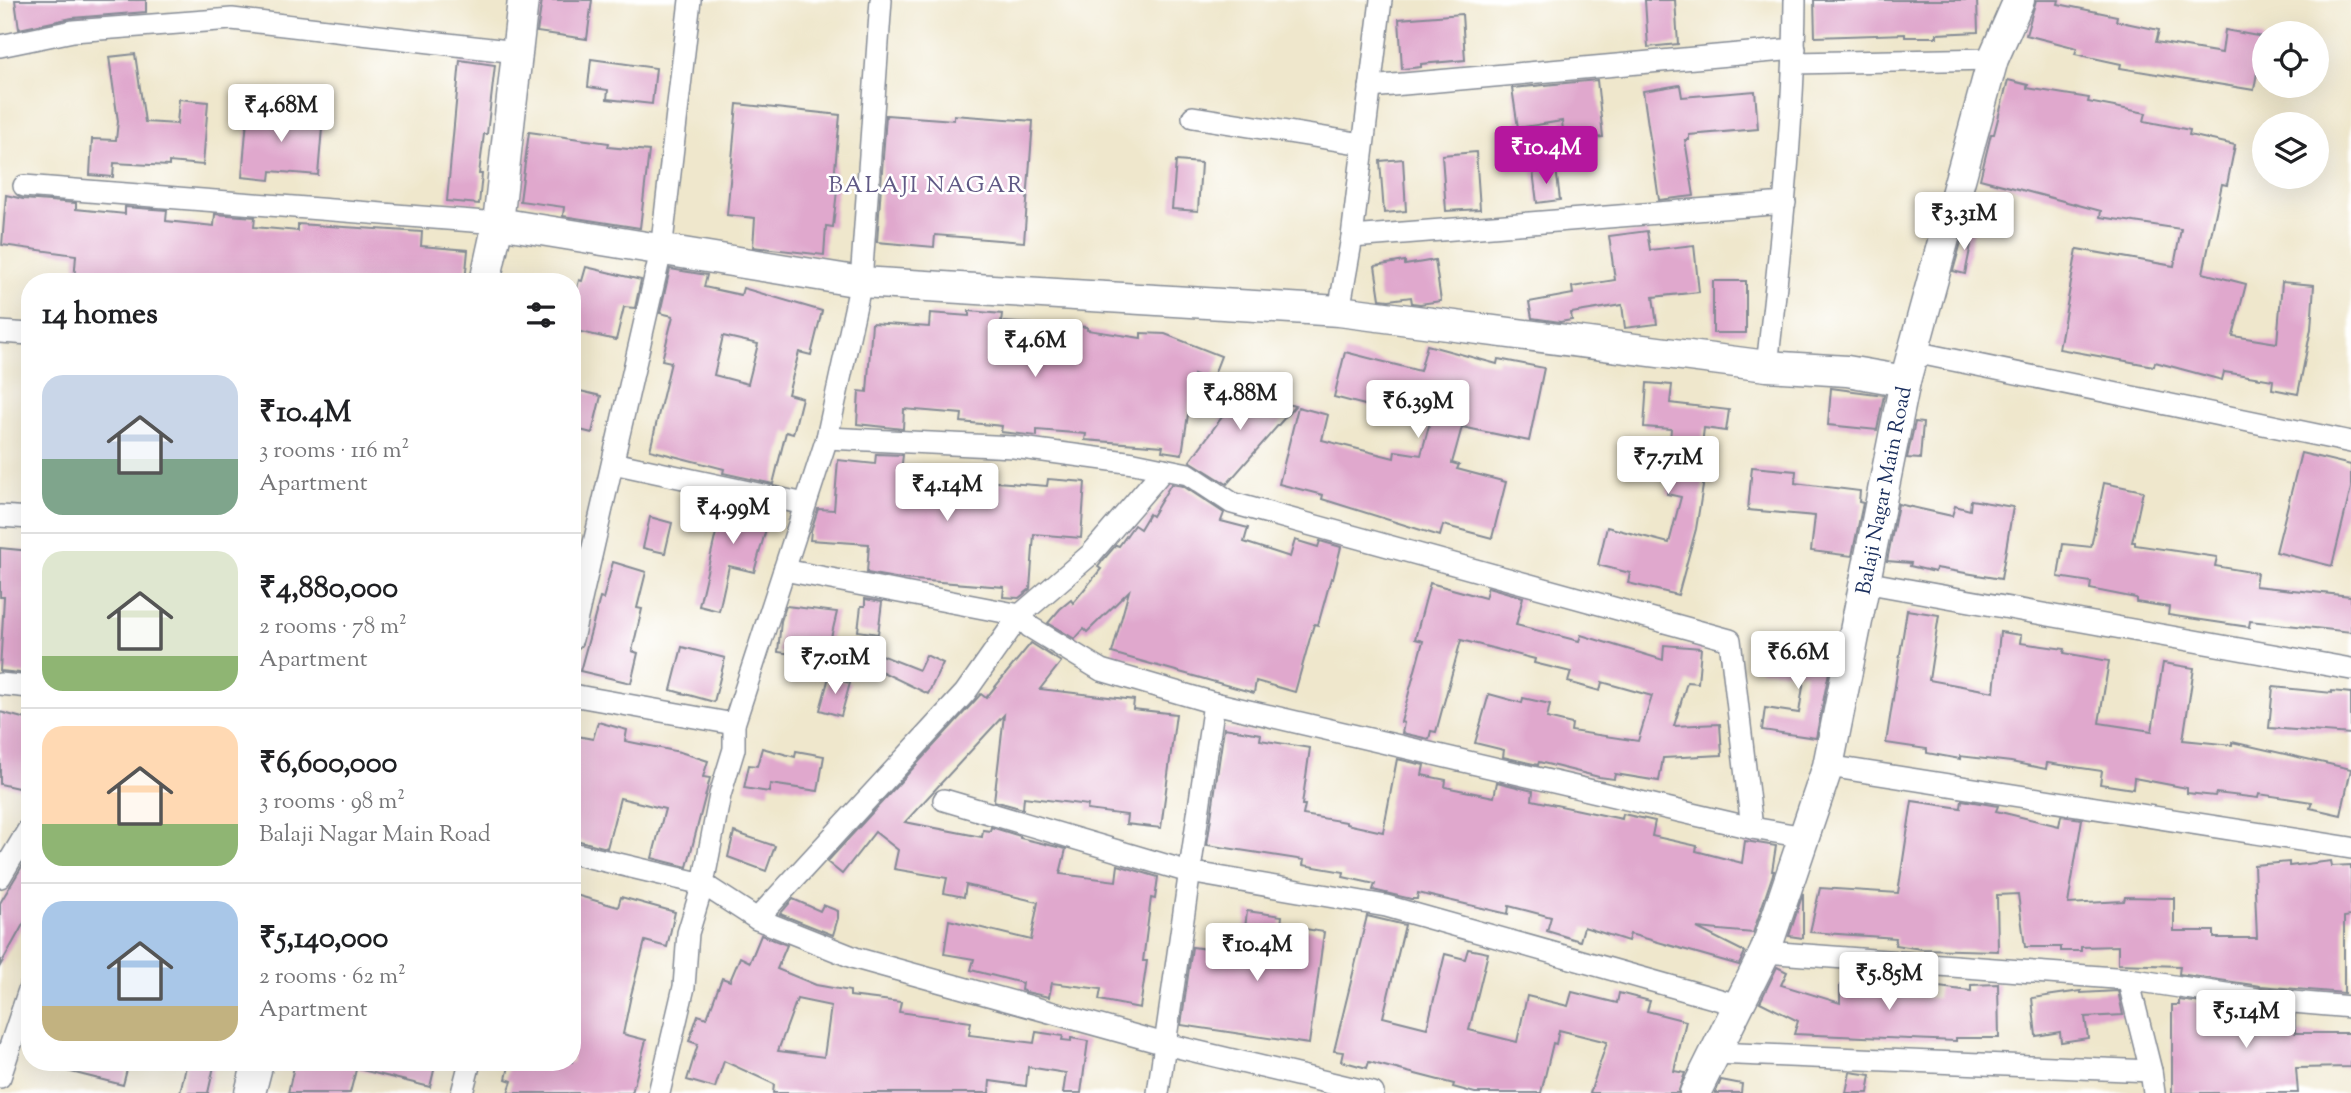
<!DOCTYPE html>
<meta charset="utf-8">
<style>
:root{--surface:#fff;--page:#f2f2f2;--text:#202124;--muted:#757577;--line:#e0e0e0;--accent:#b5179e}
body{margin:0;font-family:"Sorts Mill Goudy",serif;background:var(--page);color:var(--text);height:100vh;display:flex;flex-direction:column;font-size:26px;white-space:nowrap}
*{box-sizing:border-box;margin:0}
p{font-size:23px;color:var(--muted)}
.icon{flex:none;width:38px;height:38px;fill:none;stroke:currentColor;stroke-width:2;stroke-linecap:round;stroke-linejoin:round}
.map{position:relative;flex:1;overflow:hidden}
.sheet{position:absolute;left:21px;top:273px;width:560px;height:798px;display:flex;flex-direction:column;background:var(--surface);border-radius:28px;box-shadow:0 7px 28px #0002}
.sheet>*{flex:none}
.fabs{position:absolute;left:2252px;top:21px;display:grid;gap:14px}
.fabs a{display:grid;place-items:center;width:77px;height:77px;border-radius:50%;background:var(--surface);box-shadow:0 7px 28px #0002;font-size:35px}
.price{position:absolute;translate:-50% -60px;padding:0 16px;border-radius:7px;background:#fff;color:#222;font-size:23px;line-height:46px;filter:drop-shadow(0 2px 4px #0008)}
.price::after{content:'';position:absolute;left:50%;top:42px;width:21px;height:16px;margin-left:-10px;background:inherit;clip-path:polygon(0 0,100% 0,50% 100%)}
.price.on{background:var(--accent);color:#fff}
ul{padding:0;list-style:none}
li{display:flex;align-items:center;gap:21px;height:175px;padding:0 21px}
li+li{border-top:2px solid var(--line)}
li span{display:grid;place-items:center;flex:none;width:196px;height:140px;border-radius:21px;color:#555}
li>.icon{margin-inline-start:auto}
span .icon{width:84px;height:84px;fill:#fffc;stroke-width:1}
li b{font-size:30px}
h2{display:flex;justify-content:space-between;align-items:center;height:84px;padding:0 21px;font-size:30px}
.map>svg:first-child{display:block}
.building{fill:#e0a8cd;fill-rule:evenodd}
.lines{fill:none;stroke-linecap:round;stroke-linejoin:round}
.street-casing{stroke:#858b95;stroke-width:24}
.secondary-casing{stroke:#858b95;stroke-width:33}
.street{stroke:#fff;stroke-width:21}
.secondary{stroke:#fff;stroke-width:30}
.labels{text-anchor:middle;stroke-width:5;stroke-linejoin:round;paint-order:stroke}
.street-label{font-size:21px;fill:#1b2f5e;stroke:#fff}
.neighbourhood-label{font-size:23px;letter-spacing:2px;fill:#605985;stroke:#fff}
</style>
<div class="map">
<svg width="2351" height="1093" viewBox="0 0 2351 1093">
<rect width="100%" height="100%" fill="#fff"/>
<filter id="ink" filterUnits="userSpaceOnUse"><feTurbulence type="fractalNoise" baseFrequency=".0143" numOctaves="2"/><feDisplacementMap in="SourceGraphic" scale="14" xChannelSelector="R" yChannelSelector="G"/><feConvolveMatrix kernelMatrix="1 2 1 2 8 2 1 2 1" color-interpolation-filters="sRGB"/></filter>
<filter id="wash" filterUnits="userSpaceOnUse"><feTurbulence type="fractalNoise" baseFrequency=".00686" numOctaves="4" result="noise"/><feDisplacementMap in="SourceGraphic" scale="28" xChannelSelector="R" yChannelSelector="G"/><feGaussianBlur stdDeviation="1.57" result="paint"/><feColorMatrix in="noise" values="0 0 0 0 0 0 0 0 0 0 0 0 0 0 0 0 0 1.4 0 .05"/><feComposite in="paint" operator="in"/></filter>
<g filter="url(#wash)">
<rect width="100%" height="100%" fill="#efe7cc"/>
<g id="blocks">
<!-- building -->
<g class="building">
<polygon points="15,0 146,0 146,12 72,18 19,29"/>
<polygon points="542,0 592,0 587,39 537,32"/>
<polygon points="1645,0 1675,0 1678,44 1648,47"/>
<polygon points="1814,0 1977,0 1978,32 1937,34 1937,37 1905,37 1905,34 1815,37"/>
<polygon points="2036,0 2059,0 2058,4 2117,16 2116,21 2159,30 2156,42 2222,53 2225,30 2263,37 2254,90 2120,68 2121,64 2075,54 2077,48 2026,35"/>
<polygon points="1462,14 1465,60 1421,64 1421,67 1402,69 1399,19"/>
<polygon points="135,54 145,122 177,124 179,99 208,102 203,165 169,162 169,166 114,163 113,177 90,175 92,139 116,140 118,121 109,57"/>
<polygon points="591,59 656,68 652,104 607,99 608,90 588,87"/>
<polygon points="460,60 495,65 487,134 484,134 479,174 482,174 479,204 447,201"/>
<polygon points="1597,80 1603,137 1564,140 1562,121 1518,128 1512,88"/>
<polygon points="2008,80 2028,85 2027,88 2089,98 2088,102 2146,113 2144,121 2190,130 2189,135 2235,145 2227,185 2222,184 2203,273 2246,284 2233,336 2277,343 2282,282 2314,285 2311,329 2298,394 2272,389 2273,380 2224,372 2222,380 2155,362 2154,366 2059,349 2077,249 2174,266 2181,229 2100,217 2101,211 1980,179 1991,134 1994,134"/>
<polygon points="1680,85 1682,97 1755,91 1758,129 1689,135 1689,140 1685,140 1694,196 1659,200 1643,91"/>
<polygon points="737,104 840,115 834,180 838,181 833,227 826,226 824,255 753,247 755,218 727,215"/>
<polygon points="248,108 323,116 318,175 271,171 270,180 242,177"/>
<polygon points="886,115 954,120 954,115 1033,121 1024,242 935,235 934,247 877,242"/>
<polygon points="529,132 609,143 608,147 649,151 640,228 563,216 564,207 520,201"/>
<polygon points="1476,152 1480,209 1446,211 1442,155"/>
<polygon points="1403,159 1406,211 1384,213 1380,161"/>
<polygon points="1176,161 1201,163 1198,211 1172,209"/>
<polygon points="1556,168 1560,200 1537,203 1533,171"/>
<polygon points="6,195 23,199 76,203 76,209 125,214 125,207 167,210 166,221 214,226 215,214 255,217 254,227 298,231 298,224 422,232 421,246 468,250 465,282 347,282 291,276 291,282 254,282 206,277 205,282 74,282 76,255 2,245"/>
<polygon points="1965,228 1974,230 1965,274 1953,271"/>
<polygon points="1647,231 1650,250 1694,245 1699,292 1653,297 1657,324 1625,328 1622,305 1571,313 1572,320 1560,322 1532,318 1529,302 1573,294 1572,287 1615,280 1609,236"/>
<polygon points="1435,260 1441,301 1420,304 1412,303 1411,297 1389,300 1380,299 1375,266 1405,261 1405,265"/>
<polygon points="586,267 641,280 635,308 624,307 616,340 572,330 572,309 579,280 582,281"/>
<path d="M670,269L707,275L704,287L741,295L743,288L822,311L811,355L799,352L788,394L802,398L793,434L786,432L773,484L723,473L724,469L650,450L671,362L662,360L673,316L660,313ZM723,336L758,344L748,384L714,375Z"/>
<rect x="1713" y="281" width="33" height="52"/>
<polygon points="969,311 1002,314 1001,322 1087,327 1087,330 1141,338 1141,333 1165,334 1221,356 1211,382 1194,375 1182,454 1162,451 1163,446 1085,440 1086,434 1037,430 1037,436 1001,432 1002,426 961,422 962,414 904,409 903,429 857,424 859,391 867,392 872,323 929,327 930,313 969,316"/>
<polygon points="1427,345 1497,364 1498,359 1544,368 1529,441 1462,427 1452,463 1459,465 1457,469 1506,482 1492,538 1443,525 1440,536 1322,499 1323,495 1279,484 1298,407 1328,415 1322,440 1394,458 1395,451 1421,455 1430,422 1334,397 1345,352 1420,371"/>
<polygon points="1249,380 1279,402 1295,406 1227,484 1190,461"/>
<polygon points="1647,383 1672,385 1670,403 1729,410 1726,431 1704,428 1698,479 1704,480 1696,529 1678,595 1628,583 1630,573 1598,565 1607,527 1669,543 1681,497 1667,494 1674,450 1669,450 1671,429 1644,427"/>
<polygon points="1831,388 1884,395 1877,430 1828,425"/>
<polygon points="572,389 601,396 592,433 572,428"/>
<polygon points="1915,422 1923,423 1920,459 1907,458"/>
<polygon points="2301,453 2351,465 2351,488 2332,566 2276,552"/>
<polygon points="876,454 903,455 901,471 957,475 957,479 1047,486 1048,479 1085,482 1081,538 1034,534 1030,589 1019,598 1003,597 1004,587 901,579 867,573 869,544 810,540 811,531 818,509 834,510 838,460 875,464"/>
<polygon points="1752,467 1796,471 1795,483 1860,491 1859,502 1863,503 1852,556 1811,551 1815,516 1748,510"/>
<polygon points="2104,483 2143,491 2132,542 2135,542 2135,545 2217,557 2215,566 2257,573 2255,586 2351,596 2351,632 2250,621 2249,627 2168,615 2169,607 2136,602 2136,598 2090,589 2091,582 2058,577 2063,544 2091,547"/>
<polygon points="1171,484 1183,486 1224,513 1221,521 1248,528 1244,542 1290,557 1295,540 1318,547 1320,541 1341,547 1333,579 1331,578 1318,625 1314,624 1295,692 1256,681 1254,693 1112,653 1129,591 1087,632 1084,629 1075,639 1048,623 1060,609 1071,600 1073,603 1101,569 1098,567 1103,560 1116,545 1119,546 1134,525 1140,529 1149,514 1152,516"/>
<polygon points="716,498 771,511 754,572 729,566 719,611 699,606 719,520 710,518"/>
<polygon points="1971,500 2013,507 2001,579 1936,568 1935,572 1910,566 1911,563 1887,561 1898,504 1952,516 1955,506 1970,510"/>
<polygon points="650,517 672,523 665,553 643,548"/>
<polygon points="0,548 30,551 30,674 0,671 4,597 0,597"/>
<polygon points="613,562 646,572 637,608 642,609 632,651 638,653 631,683 580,671 600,598 603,599"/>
<polygon points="1430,583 1485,598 1488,587 1523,597 1516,625 1579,641 1581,635 1663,660 1664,645 1701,648 1698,683 1687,682 1674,726 1720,724 1722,755 1663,758 1659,781 1615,774 1614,779 1599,777 1539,762 1538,765 1503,757 1504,750 1475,743 1489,694 1522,703 1523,698 1550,704 1547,718 1572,724 1571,731 1638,741 1652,696 1602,682 1600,691 1568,682 1571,672 1534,663 1535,659 1461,640 1436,732 1431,731 1429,739 1402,733 1404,723 1401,722 1423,641 1415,639"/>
<polygon points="865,599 882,602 878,634 858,631 861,606 865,606"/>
<polygon points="786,606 837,612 826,659 778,652 781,621"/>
<polygon points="1907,610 1939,615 1929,680 1994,692 2000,632 2021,635 2020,643 2065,649 2064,653 2109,661 2099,723 2152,731 2163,663 2194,668 2183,740 2232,745 2232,742 2351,769 2341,815 2310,808 2312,802 2259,794 2258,798 2216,793 2215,796 2187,793 2187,788 2134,778 2133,789 2100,784 2102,771 2047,763 2046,769 2011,762 1960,756 1960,759 1927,753 1927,749 1886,743"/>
<polygon points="1031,643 1061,662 1040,689 1134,700 1133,709 1176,714 1161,828 1126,824 1127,815 1087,810 1088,805 1024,797 1023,809 994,801 1004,715 905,822 982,837 983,830 990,831 991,827 1020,836 1020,838 1066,849 1060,874 1116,881 1118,865 1158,877 1155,899 1151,898 1143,961 1147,961 1140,1008 1099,1000 1101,989 1052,983 1049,997 1026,992 1021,990 1022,983 971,970 974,959 944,954 949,920 1031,940 1038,902 966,885 964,897 944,893 947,878 894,869 898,850 875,832 842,874 827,862 981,694 986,698"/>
<polygon points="682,647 725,658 714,702 671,690"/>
<polygon points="1761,650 1830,654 1830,667 1816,738 1762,730 1765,708 1799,713 1805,673 1760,670"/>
<polygon points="876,653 919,670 926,655 943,663 928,694 870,666"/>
<polygon points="829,677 850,683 841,716 820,710"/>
<polygon points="2273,687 2332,693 2332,691 2351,693 2351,734 2269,728"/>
<polygon points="0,712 30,720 30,779 27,790 0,784"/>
<polygon points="598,722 627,730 625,741 680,752 708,761 703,777 710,778 687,867 652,858 665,809 620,798 607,848 572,839 572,735 593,739"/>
<polygon points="1224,728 1261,734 1260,740 1310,748 1302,805 1305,805 1303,815 1346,822 1346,824 1383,832 1397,759 1424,765 1422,775 1446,780 1445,787 1494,797 1497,782 1533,791 1532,800 1622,819 1623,814 1655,821 1652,836 1697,846 1696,851 1742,863 1745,841 1776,846 1772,871 1774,871 1753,933 1697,928 1745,952 1739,965 1630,934 1628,941 1584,927 1580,941 1547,931 1551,917 1509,906 1508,914 1418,893 1417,899 1411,899 1373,890 1375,884 1343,877 1344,872 1303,865 1304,860 1207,845"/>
<polygon points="762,748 795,757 796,751 824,756 818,791 770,784 769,792 744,788 749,765 757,766"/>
<polygon points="1962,800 1998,806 1996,811 2059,826 2061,816 2082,819 2068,904 2124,901 2125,897 2174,898 2174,931 2214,931 2214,938 2257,938 2254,865 2289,862 2289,866 2331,861 2332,866 2351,865 2351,916 2344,917 2344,993 2260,986 2179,974 2180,966 2118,964 2118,946 2081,947 2081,951 2061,951 2061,947 2025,947 2018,894 1997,895 1998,951 1921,949 1895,945 1896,938 1810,932 1820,888 1898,893 1912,801 1961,808"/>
<polygon points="734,832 775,846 766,871 728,857"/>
<polygon points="30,853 30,912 0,966 0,903"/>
<polygon points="1803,893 1803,938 1789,936"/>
<polygon points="572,894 618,907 621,897 675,912 667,947 645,941 631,995 623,1034 646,1040 632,1093 508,1093 512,1081 506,1079 510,1062 572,1062"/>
<polygon points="793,899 820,911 823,905 838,911 838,918 833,935 780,914"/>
<polygon points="1247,911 1282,916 1281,925 1324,932 1309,1044 1181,1025 1192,947 1242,954"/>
<polygon points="1367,916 1405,925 1383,1017 1427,1028 1445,954 1465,959 1468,949 1488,953 1469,1030 1517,1042 1527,996 1568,1006 1572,992 1617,1003 1619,993 1650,1001 1647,1011 1686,1021 1674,1071 1685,1073 1678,1093 1590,1093 1607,1042 1559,1030 1556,1044 1553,1043 1541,1093 1475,1093 1453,1087 1454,1084 1369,1062 1367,1068 1341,1061 1343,1052 1334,1051"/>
<path d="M761,935L787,945L777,969L816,985L850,991V996L901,1002L899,1012L971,1022L969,1035L1034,1043L1036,1032L1063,1036L1062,1040L1071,1041V1038L1088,1041L1081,1093H1063L1066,1073L1028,1067L1026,1086L990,1081L989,1093H773L774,1084L724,1061L715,1088L687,1080L698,1044L689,1041L698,1015L707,1018L722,978L730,981L740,957L750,962ZM797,999L831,1006L824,1057L778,1051Z"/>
<polygon points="1777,967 1787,972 1781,985 1840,1003 1840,985 1877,986 1877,983 1899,983 1898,996 1937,998 1939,987 1971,991 1971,985 1998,984 1999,1038 1956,1038 1956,1041 1794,1034 1798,1021 1760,1002"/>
<polygon points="2081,991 2081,993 2118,991 2123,1015 2085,1017 2088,1038 2061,1042 2060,1032 2036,1036 2032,998"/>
<polygon points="2179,1000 2295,1015 2295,1033 2351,1033 2351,1067 2296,1068 2298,1093 2172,1093 2172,1005 2179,1005"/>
<polygon points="59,1062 129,1062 123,1085 59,1069"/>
<polygon points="187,1062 215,1062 208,1093 180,1093"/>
<polygon points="295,1062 358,1062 350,1093 288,1093"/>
<polygon points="359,1062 436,1062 430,1087 358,1069"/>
<polygon points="1850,1072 1871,1075 1868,1093 1846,1093"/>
<polygon points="1721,1080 1742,1084 1741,1093 1715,1093"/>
</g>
</g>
</g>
<g filter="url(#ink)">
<use href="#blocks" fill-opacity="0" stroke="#858b95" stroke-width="2"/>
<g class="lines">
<defs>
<g id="street">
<polyline points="0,46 73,31 232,19 517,52"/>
<polyline points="1794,63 1993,59"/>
<polyline points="1370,87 1795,49"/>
<polyline points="1193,117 1363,144"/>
<polyline points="24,186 498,223"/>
<polyline points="1352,237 1785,203"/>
<polyline points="1339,311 1352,237 1381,0"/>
<polyline points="0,332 30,334"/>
<polyline points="1914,352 2351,442"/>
<path d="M1767,366C1781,244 1794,123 1795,0"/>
<polyline points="827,438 1014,447 1134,463 1188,474 1232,503 1730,640 1752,828"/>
<polyline points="613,463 805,504"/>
<polyline points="0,516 30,518"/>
<polyline points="784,570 1020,615 1030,627 1101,670 1214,703 1752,828 1805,837"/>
<polyline points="1864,582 2351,669"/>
<polyline points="572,639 661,251 690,0"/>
<polyline points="0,684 30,687"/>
<polyline points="572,695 734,724"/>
<polyline points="1828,766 2351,848"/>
<polyline points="944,800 1189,872 1386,906 1738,1005"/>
<polyline points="572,853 703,884 757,919 855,958 1165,1044 1373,1093"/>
<polyline points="0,877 30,827"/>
<polyline points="757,919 965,693 1020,615 1091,554 1164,469"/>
<polyline points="1765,952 2128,979 2258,999 2351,1007"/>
<polyline points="2128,979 2151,1071 2154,1093"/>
<polyline points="1713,1053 2151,1071"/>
<polyline points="0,1077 30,987"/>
<polyline points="462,1093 470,1062"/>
<polyline points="659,1093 684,987 688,933 703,884 720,795 734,749 734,724 827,438 861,282 881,0"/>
<polyline points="1158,1093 1214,703"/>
</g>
<g id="secondary">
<polyline points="498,223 861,282 1339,311 1767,366 1847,371 1905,381"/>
<polyline points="485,282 498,223 523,0"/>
<polyline points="250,1093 258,1062"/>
<path id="s1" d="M1695,1093L1765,952L1828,766L1905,381L1993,59L2019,0"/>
</g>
</defs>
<!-- street casing -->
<use href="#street" class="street-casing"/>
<!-- secondary casing -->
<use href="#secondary" class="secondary-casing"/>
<!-- street -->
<use href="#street" class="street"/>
<!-- secondary -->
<use href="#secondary" class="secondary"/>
</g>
</g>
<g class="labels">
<!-- street labels -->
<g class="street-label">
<text dy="7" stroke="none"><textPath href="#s1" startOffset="635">Balaji Nagar Main Road</textPath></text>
</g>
<!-- neighbourhood labels -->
<g class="neighbourhood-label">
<text x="927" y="192">BALAJI NAGAR</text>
</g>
</g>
</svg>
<div class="fabs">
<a><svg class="icon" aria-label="locate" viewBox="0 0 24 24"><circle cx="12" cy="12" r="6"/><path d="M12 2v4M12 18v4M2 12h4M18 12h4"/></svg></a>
<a><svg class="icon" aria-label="layers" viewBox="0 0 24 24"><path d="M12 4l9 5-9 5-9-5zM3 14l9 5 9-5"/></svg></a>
</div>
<b class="price" style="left:281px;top:144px">₹4.68M</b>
<b class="price on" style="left:1546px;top:186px">₹10.4M</b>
<b class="price" style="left:1964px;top:252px">₹3.31M</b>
<b class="price" style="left:1035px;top:379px">₹4.6M</b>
<b class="price" style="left:1240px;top:432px">₹4.88M</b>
<b class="price" style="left:1418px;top:440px">₹6.39M</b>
<b class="price" style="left:1668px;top:496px">₹7.71M</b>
<b class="price" style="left:947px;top:523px">₹4.14M</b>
<b class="price" style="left:733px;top:546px">₹4.99M</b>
<b class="price" style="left:1798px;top:691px">₹6.6M</b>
<b class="price" style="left:835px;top:696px">₹7.01M</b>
<b class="price" style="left:1257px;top:983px">₹10.4M</b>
<b class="price" style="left:1889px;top:1012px">₹5.85M</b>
<b class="price" style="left:2246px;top:1050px">₹5.14M</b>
<section class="sheet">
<h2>14 homes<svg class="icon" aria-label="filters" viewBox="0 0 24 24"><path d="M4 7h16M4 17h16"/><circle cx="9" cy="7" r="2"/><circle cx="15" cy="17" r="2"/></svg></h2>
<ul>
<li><span style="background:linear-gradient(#c9d6e8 60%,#7fa58c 0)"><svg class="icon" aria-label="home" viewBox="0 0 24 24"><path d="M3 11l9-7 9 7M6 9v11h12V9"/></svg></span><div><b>₹10.4M</b><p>3 rooms · 116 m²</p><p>Apartment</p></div></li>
<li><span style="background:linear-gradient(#dfe7d0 75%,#8fb573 0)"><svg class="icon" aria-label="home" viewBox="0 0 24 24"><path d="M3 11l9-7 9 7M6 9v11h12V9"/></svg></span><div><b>₹4,880,000</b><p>2 rooms · 78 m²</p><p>Apartment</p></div></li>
<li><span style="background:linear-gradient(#ffd9b3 70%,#8fb573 0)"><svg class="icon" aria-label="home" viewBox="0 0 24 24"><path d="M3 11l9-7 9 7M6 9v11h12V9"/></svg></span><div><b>₹6,600,000</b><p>3 rooms · 98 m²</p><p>Balaji Nagar Main Road</p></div></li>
<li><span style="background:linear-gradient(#a9c7e8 75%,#c2b280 0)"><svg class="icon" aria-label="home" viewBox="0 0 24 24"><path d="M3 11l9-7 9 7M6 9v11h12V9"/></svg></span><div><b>₹5,140,000</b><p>2 rooms · 62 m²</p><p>Apartment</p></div></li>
</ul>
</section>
</div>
